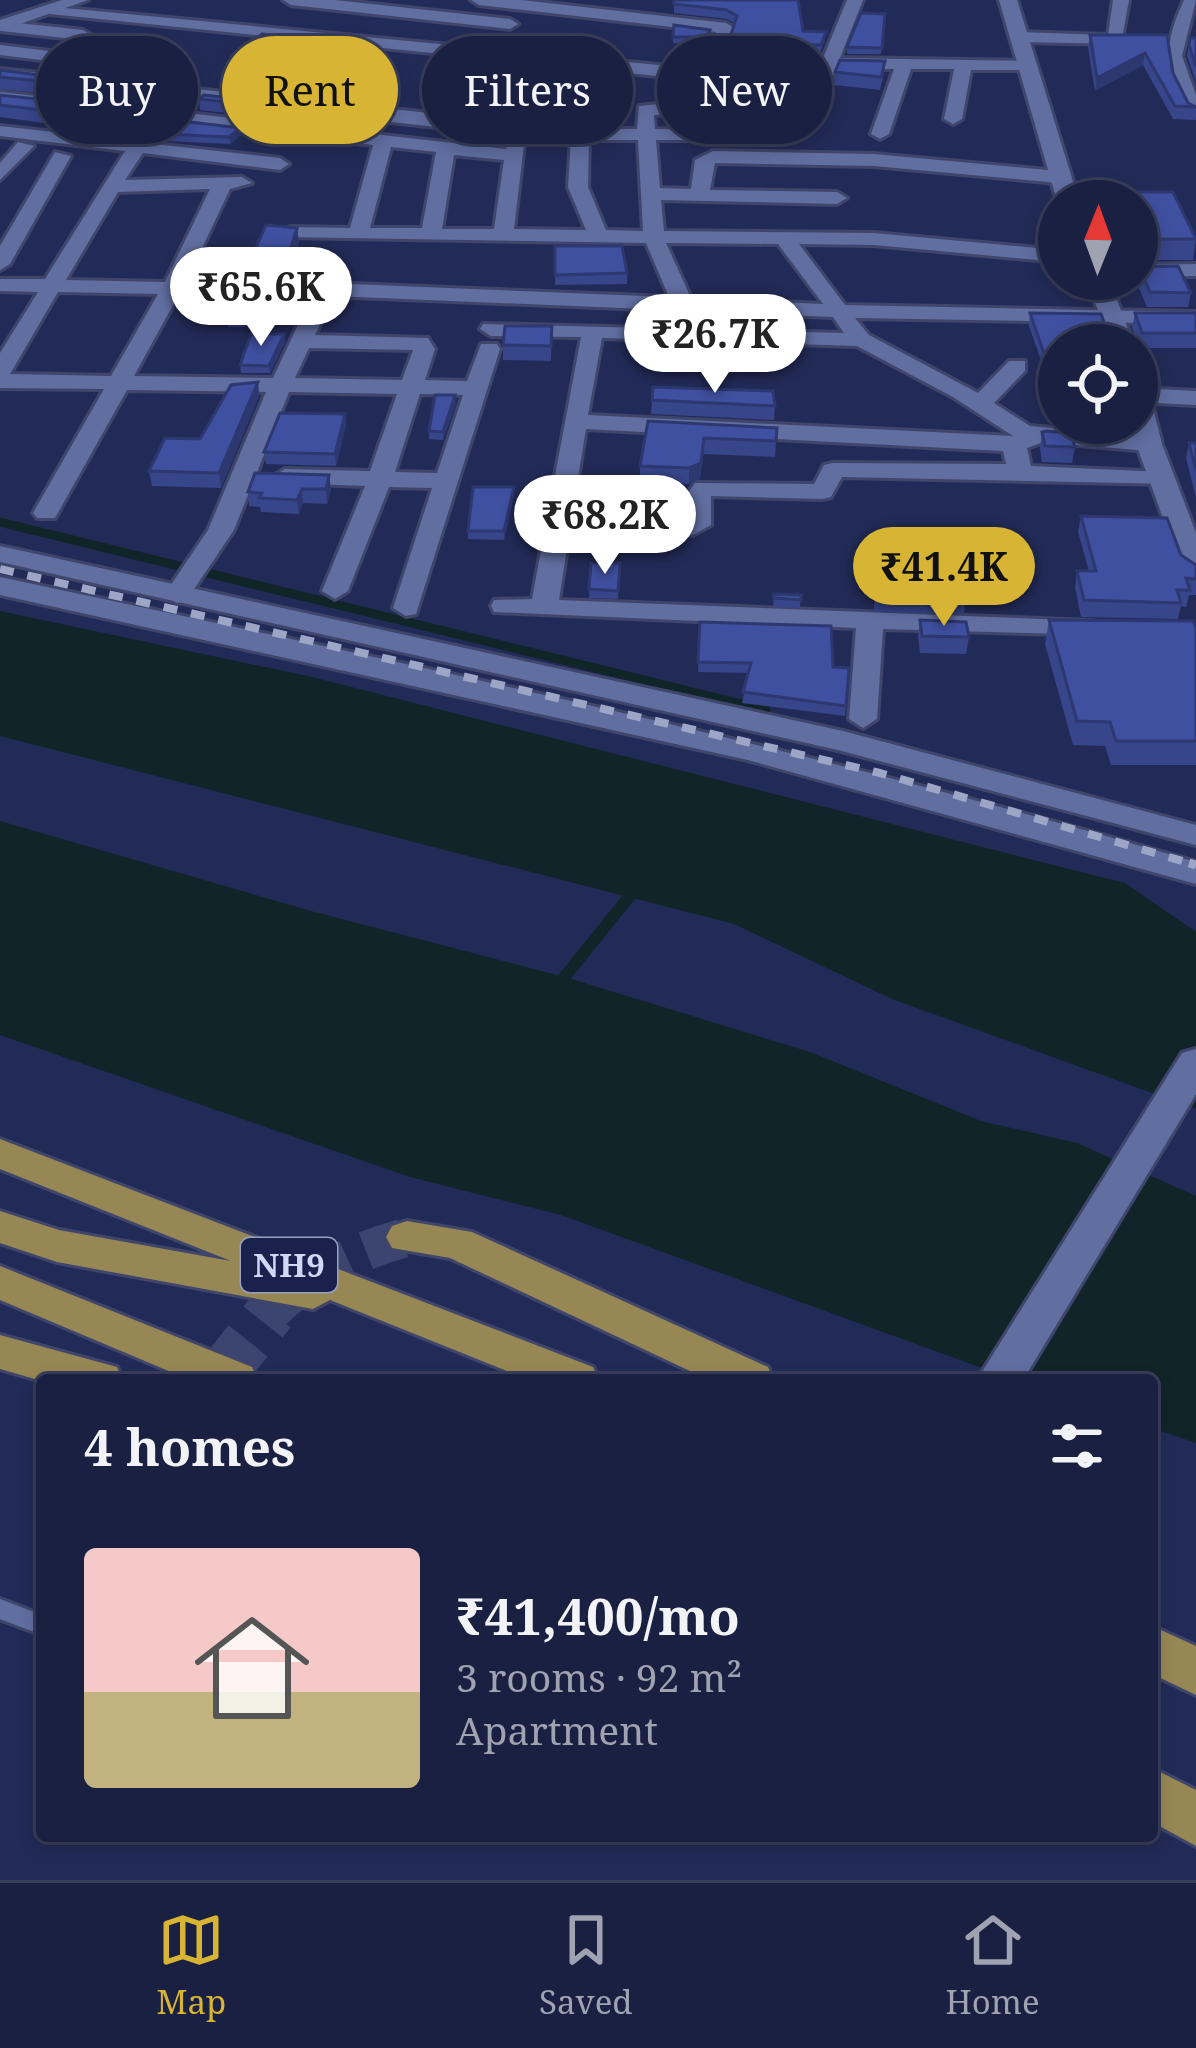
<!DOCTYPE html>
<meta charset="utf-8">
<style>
:root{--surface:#1a2041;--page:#272d4c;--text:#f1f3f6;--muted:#9fa3b1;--line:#383e5a;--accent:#d8b434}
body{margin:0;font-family:"Noto Serif",serif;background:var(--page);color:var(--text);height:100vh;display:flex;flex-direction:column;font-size:45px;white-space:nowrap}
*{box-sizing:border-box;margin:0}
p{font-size:39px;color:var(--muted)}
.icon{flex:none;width:66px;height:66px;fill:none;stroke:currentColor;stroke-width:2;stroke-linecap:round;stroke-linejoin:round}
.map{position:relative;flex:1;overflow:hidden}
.panel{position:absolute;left:36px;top:1374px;width:1122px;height:468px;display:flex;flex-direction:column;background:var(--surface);border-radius:12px;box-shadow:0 6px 18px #0003,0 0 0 3px var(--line)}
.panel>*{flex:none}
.guide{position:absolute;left:36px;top:36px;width:1125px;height:108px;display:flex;gap:24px}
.needle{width:78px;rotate:1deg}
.buttons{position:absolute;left:1038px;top:180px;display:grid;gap:24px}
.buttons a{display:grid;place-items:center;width:120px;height:120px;border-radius:50%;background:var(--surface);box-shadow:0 6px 18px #0003,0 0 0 3px var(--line);font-size:60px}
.price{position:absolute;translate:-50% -102px;padding:0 27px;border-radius:42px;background:#fff;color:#222;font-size:39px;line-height:78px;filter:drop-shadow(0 3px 6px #0008)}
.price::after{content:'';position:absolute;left:50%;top:72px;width:36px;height:27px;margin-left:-18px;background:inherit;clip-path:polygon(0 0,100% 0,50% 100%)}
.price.current{background:var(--accent);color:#111}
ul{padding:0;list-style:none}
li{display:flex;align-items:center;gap:36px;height:300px;padding:0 48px}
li+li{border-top:3px solid var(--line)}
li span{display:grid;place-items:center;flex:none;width:336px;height:240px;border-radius:12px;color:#555}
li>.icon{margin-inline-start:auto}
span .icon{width:144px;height:144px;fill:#fffc;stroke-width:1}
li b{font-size:51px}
h2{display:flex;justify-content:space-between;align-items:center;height:144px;padding:0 48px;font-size:51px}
.chip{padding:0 42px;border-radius:54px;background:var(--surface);box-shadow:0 6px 18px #0003,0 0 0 3px var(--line);font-size:42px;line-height:108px}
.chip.current{background:var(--accent);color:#111}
.tabs{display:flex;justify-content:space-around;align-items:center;height:168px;border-top:3px solid var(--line);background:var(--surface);font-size:33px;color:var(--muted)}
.tabs a{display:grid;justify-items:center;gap:6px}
.tabs .current{color:var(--accent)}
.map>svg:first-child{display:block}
.water{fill:#112428}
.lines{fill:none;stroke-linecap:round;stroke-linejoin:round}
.stream-far1{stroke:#112428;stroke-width:9}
.stream{stroke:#112428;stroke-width:12}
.trunk-tunnel-far1{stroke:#3c456f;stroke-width:39;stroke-dasharray:39 20;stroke-linecap:butt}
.trunk-tunnel{stroke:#3c456f;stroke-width:50;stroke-dasharray:50 24;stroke-linecap:butt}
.service-casing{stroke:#3f456b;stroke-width:6}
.minor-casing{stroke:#3f456b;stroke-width:6}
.tertiary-casing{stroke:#3f456b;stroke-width:6}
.secondary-casing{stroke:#3f456b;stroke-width:6}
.trunk-casing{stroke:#3f456b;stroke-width:6}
.service{fill:#616ea0;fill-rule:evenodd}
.minor{fill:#616ea0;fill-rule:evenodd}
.tertiary{fill:#616ea0;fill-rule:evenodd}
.secondary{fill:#616ea0;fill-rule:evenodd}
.trunk{fill:#968754;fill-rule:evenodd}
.rail-far1{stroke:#9da6c7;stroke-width:8;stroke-dasharray:14 14;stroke-linecap:butt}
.rail{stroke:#9da6c7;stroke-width:9;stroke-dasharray:16 16;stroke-linecap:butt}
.wall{fill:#37458a}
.shaded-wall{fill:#2d3870}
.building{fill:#4050a0;stroke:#2d3870;stroke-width:3}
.labels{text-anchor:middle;stroke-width:10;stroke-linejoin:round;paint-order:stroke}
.shield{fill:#19214c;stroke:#98a1c2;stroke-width:3}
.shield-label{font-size:33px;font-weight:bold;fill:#cfd8f4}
</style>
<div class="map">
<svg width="1196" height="1880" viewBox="0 0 1196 1880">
<rect width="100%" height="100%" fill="#222b57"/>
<!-- water -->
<g class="water">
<polygon points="0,611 312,677 1125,883 1196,932 1196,1109 892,999 734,924 0,736"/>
<polygon points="0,821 311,911 565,977 810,1052 981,1121 1077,1143 1196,1196 1196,1443 1152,1428 1152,1380 1015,1380 561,1215 410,1177 0,1035"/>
</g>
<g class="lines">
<!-- stream-far1 -->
<polyline class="stream-far1" points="0,522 766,710"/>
<!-- stream -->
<polyline class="stream" points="558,985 637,887"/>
<!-- trunk-tunnel-far1 -->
<path class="trunk-tunnel-far1" d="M268,1315C307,1274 354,1252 407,1237"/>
<!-- trunk-tunnel -->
<polyline class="trunk-tunnel" points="217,1380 271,1312"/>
<defs>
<polygon id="service" points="0,1599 42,1615 42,1635 0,1619"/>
<g id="minor">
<polygon points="283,0 335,0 510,19 518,24 510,29 291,5"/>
<path d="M471,0H521L726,23L734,28L721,57L823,58L847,0H863L840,58L1033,61L1036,65L1027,70H971L962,119L953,124L944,119L954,69H911L889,134L880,139L871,134L894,69L836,68L813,128L804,133L795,128L819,68L717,67L700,110L654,115L655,129L743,130L752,135L743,140H656L660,188L691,189L695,160L713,151L874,154L1058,171L1068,177L1058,183L874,166L715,163L710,190L837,192L847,198L837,204L661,200L664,231L874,233L1059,250V262L874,245L799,244L845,305L1196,312V324L855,318L869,335L978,393L1009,361H1025V371L994,403L1030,426L1149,437L1161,444L1149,451L1043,442L1027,448L1031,466L1163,472L1175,479L1172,484L842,477L831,497L822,499L711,496V525L693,535L570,529L559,600L1092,621L1102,623L1106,629L1102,635L883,629L877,719L863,728L849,719L856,628L494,612L491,606L494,600L532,599L581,337L491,336L480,329L483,324L844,333L833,317L333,296L315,335L428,338L435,349L425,380L467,381L481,344H497L500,349L416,614L406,616L393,608L432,488L389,487L348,591L335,599L322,591L365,486L285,483L273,476L285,469L370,471L397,394L289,392L234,530L186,601L177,603L164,595L208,530L266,392L127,390L55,518H37L33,513L104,389L0,388V353L38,292L0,291V279H45L125,151L0,136V126L134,141L160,121L0,102V92L506,149L510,135L0,79V69L587,129H637L639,106L687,101L696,80L50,14L42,9L44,6L700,69L716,32L479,5ZM180,123L373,145L350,228L292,227L285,229V237L646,243L669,297L326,283L186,282L230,189L252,183L242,177L125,180L143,153L280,170L289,164L280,158L154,144ZM525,136L571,137L568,187L586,230L514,229ZM589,140H638L643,231L606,230L588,187ZM391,147L436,152L422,228H370ZM454,155L504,160L494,229H442ZM210,189L165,282L66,280L118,192ZM666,243L778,244L823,304L691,298ZM58,292L158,294L111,376L10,374ZM179,294L312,295L273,378L134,376ZM602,338L857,346L953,397L1013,436L588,415ZM309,348L413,350L402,380L295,378ZM420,394L463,395L437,473L395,472ZM586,429L1003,451L1006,464L833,463L824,465L814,484L695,483L687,494L686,519L572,514Z"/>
<polygon points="1113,0 1129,0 1121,44 1019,42 1011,37 1019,32 1108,35"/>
<path d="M1184,0H1196L1182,56L1196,95V115L1190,114C1163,71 1163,45 1184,0Z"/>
<polygon points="0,21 83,30 91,35 83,40 1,31"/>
<polygon points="0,45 141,62 150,67 141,72 0,55"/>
<polygon points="18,142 34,146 0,180 0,163"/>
<polygon points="55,152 71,156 10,264 0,270 0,246"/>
<polygon points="1196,264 1196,276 1137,277 1137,265"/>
<polygon points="1137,388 1196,391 1196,405 1137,402"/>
</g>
<g id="tertiary">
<polygon points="62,0 88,0 0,31 0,20"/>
<polygon points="999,0 1017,0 1079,201 1057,201"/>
<polygon points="1087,279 1109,279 1134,345 1110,345"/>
<polygon points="1137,388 1150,396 1162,444 1196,533 1196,579 1182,570 1136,444 1131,423 1137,423"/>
<polygon points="1196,1049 1196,1094 1023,1380 977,1380 1182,1053"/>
</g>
<g id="secondary">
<polygon points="0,546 843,731 1196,825 1196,845 838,750 0,562"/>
<path d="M0,577C401,662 802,746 1196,862V884L748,760L0,595Z"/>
</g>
<g id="trunk">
<polygon points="0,1139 593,1367 599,1380 529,1380 330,1300 313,1309 57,1262 0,1243 0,1211 59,1230 231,1261 0,1169"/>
<polygon points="407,1221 472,1232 768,1367 774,1380 709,1380 450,1258 392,1248 386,1237 392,1226"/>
<polygon points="0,1266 252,1367 258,1380 190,1380 0,1300"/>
<polygon points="0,1335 117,1367 123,1380 42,1381 0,1369"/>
<polygon points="1152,1626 1196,1646 1196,1695 1152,1674"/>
<polygon points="1152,1768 1196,1790 1196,1846 1152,1822"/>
</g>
</defs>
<!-- service casing -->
<use href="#service" class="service-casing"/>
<!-- minor casing -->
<use href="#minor" class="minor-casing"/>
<!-- tertiary casing -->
<use href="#tertiary" class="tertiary-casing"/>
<!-- secondary casing -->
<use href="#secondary" class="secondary-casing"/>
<!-- trunk casing -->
<use href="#trunk" class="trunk-casing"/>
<!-- service -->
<use href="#service" class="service"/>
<!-- minor -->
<use href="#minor" class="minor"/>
<!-- tertiary -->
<use href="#tertiary" class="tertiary"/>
<!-- secondary -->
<use href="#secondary" class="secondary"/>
<!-- trunk -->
<use href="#trunk" class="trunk"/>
<!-- rail-far1 -->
<polyline class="rail-far1" points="0,569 880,773 1196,865"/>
<!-- rail -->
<polyline class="rail" points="1189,863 1196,865"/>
</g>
<!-- wall -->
<g class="wall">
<polygon points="674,0 798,0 803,31 825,40 820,53 728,53 728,44 734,23 727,19 674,13"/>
<polygon points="885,14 881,54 847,54 847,47"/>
<polygon points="674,25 710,30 709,36 706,44 673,43"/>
<polygon points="1090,35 1167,35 1173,73 1188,103 1196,106 1196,120 1173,119 1143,65 1095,91 1088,48"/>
<polygon points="1190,38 1196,38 1196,82 1187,56"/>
<polygon points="248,45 322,46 310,57 249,51"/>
<polygon points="724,59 813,60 812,72 808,83 764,80 765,123 728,123"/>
<polygon points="0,70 85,81 87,93 82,97 0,89"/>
<polygon points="835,72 884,73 880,90 834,85"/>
<polygon points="0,95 55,101 57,113 44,123 0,117"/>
<polygon points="199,99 267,102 269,113 263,117 200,110"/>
<polygon points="164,134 241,135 230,144 165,141"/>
<polygon points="1128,192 1196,238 1193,260 1147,260 1137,239 1137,201 1127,201"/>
<polygon points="297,228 299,242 287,278 250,278 249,263"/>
<polygon points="555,246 627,273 627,284 555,285"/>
<polygon points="1139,267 1191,293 1188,307 1147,307 1136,281"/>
<polygon points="281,299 272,327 228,327 226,312"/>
<polygon points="1030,313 1108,334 1059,345 1059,392 1052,392 1029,326"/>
<polygon points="1135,313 1196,313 1196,348 1139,348 1132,327"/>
<polygon points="552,326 551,361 503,360 503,345"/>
<polygon points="284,334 285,342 270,373 241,373 240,365"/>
<polygon points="258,382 259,396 221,488 152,486 149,471 200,439"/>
<polygon points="653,387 775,406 774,420 651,414"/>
<polygon points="456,403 443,440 429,439 429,431"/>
<polygon points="345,414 346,425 336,466 266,464 264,452"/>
<polygon points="648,421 777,428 775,457 703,454 700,479 689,484 640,482 640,466"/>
<polygon points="1042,432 1075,447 1072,463 1042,462 1040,448"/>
<polygon points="1189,443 1196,443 1196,498 1186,458"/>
<polygon points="329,475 331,490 327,504 303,503 299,514 261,512 260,507 249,506 248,492"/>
<polygon points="514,487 514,495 504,540 468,539 468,531"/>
<polygon points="1081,516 1181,555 1196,565 1196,595 1189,595 1186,607 1181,606 1178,619 1081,617 1075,587 1077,571 1089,571 1078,532"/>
<polygon points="591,563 620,563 618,599 589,598"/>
<polygon points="875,576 966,597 964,614 874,612"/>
<polygon points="774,594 801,595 800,608 773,607"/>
<polygon points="920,620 969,637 966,654 920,653 918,637"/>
<polygon points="1049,620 1196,628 1196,765 1111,765 1105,746 1073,745 1045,644"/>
<polygon points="700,622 833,667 849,668 845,716 742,703 748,673 698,672"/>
</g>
<!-- shaded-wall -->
<g class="shaded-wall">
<polygon points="321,40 322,46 310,57 309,51"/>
<polygon points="1145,53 1143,65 1095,91 1097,78"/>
<polygon points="85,81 87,93 82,97 80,85"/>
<polygon points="55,101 57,113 44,123 42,110"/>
<polygon points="267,102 269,113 263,117 262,106"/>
<polygon points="241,128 241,135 230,144 229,137"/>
<polygon points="297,228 299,242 287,278 286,264"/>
<polygon points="279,285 281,299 272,327 270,312"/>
<polygon points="284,334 285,342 270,373 269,366"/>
<polygon points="258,382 259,396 221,488 219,473"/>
<polygon points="455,395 456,403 443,440 443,432"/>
<polygon points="345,414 346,425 336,466 335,454"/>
<polygon points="704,438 700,479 689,484 689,468"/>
<polygon points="329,475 331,490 327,504 326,489"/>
<polygon points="514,487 514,495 504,540 504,531"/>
<polygon points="302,489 303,503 299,514 297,500"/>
</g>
<!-- building -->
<g class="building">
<polygon points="674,0 798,0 803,31 826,32 821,45 728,44 737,16 727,10 674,4"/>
<polygon points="861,13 885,14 882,48 847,47"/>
<polygon points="674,25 710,30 706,37 673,37"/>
<polygon points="262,34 321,40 309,51 248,45"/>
<polygon points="1090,35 1167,35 1173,73 1188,103 1196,107 1175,106 1145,53 1097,78"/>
<polygon points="1190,38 1196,38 1196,66 1189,45"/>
<polygon points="724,59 813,60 809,71 764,68 765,110 728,110"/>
<polygon points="840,60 885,61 881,77 835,72"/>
<polygon points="0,70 85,81 80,85 0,77"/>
<polygon points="0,95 55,101 42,110 0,105"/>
<polygon points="204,95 267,102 262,106 199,99"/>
<polygon points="181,121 241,128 229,137 164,134"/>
<polygon points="1128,192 1173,192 1196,239 1150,239 1137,211 1137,201 1132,201"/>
<polygon points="266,225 297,228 286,264 249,263"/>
<polygon points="555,246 622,246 627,273 555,275"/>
<polygon points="1178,266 1191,293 1150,292 1139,267"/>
<polygon points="239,284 279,285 270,312 226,312"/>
<polygon points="1030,313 1101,314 1108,334 1116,345 1059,345 1059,379 1053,379"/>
<polygon points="1135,313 1196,313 1196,333 1142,333"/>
<polygon points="505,326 552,326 551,346 503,345"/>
<polygon points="251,334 284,334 269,366 240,365"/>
<polygon points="258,382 219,473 149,471 165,438 200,439 231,385"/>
<polygon points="653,387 773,391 775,406 652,400"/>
<polygon points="435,395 455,395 443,432 429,431"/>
<polygon points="280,413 345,414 335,454 264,452"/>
<polygon points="648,421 777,428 776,441 704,438 701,463 689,468 640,466"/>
<polygon points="1046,431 1071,433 1075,447 1045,446 1042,432"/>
<polygon points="1189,443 1196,443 1196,470"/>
<polygon points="255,473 329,475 326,489 302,489 297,500 259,498 262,493 248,492"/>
<polygon points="473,487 514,487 504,531 468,531"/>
<polygon points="1081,516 1167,518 1181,555 1196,565 1196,579 1186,578 1190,590 1177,590 1181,603 1084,600 1077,571 1096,571"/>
<polygon points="591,563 620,563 618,591 589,589"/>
<polygon points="875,576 964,579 966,597 876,595"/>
<polygon points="774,594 801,595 801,600 774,598"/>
<polygon points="920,620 966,622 969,637 922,636"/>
<polygon points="1049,620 1193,621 1196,628 1196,741 1116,741 1110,722 1077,721"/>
<polygon points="700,622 831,626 833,667 849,668 846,706 743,692 751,663 698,662"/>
</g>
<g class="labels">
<!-- shield labels -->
<rect class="shield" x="241" y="1238" width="96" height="54" rx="9"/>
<g class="shield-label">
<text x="289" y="1277">NH9</text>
</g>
</g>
</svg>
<div class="buttons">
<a><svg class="needle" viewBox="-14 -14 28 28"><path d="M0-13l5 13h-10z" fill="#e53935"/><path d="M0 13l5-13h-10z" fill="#9fa3b1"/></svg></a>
<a><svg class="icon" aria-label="locate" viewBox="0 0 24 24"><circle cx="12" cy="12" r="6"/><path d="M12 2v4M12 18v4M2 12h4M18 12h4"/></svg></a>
</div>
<b class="price" style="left:261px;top:349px">₹65.6K</b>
<b class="price" style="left:715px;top:396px">₹26.7K</b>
<b class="price" style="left:605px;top:577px">₹68.2K</b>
<b class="price current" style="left:944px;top:629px">₹41.4K</b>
<div class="guide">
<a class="chip">Buy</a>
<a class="chip current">Rent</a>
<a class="chip">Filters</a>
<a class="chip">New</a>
</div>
<section class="panel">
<h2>4 homes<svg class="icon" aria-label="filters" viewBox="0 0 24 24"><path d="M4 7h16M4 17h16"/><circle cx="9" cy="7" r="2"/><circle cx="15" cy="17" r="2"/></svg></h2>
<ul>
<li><span style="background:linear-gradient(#f6c9c9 60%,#c2b280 0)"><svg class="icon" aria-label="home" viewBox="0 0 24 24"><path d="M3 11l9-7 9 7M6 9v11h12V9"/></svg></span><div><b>₹41,400/mo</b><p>3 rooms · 92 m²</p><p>Apartment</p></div></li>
</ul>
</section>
</div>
<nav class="tabs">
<a class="current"><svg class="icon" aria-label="map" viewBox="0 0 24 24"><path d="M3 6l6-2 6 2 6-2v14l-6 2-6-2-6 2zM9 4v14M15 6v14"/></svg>Map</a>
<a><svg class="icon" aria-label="saved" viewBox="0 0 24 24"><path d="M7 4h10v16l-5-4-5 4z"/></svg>Saved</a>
<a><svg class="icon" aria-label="home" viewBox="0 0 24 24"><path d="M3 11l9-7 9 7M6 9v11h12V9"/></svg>Home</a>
</nav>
